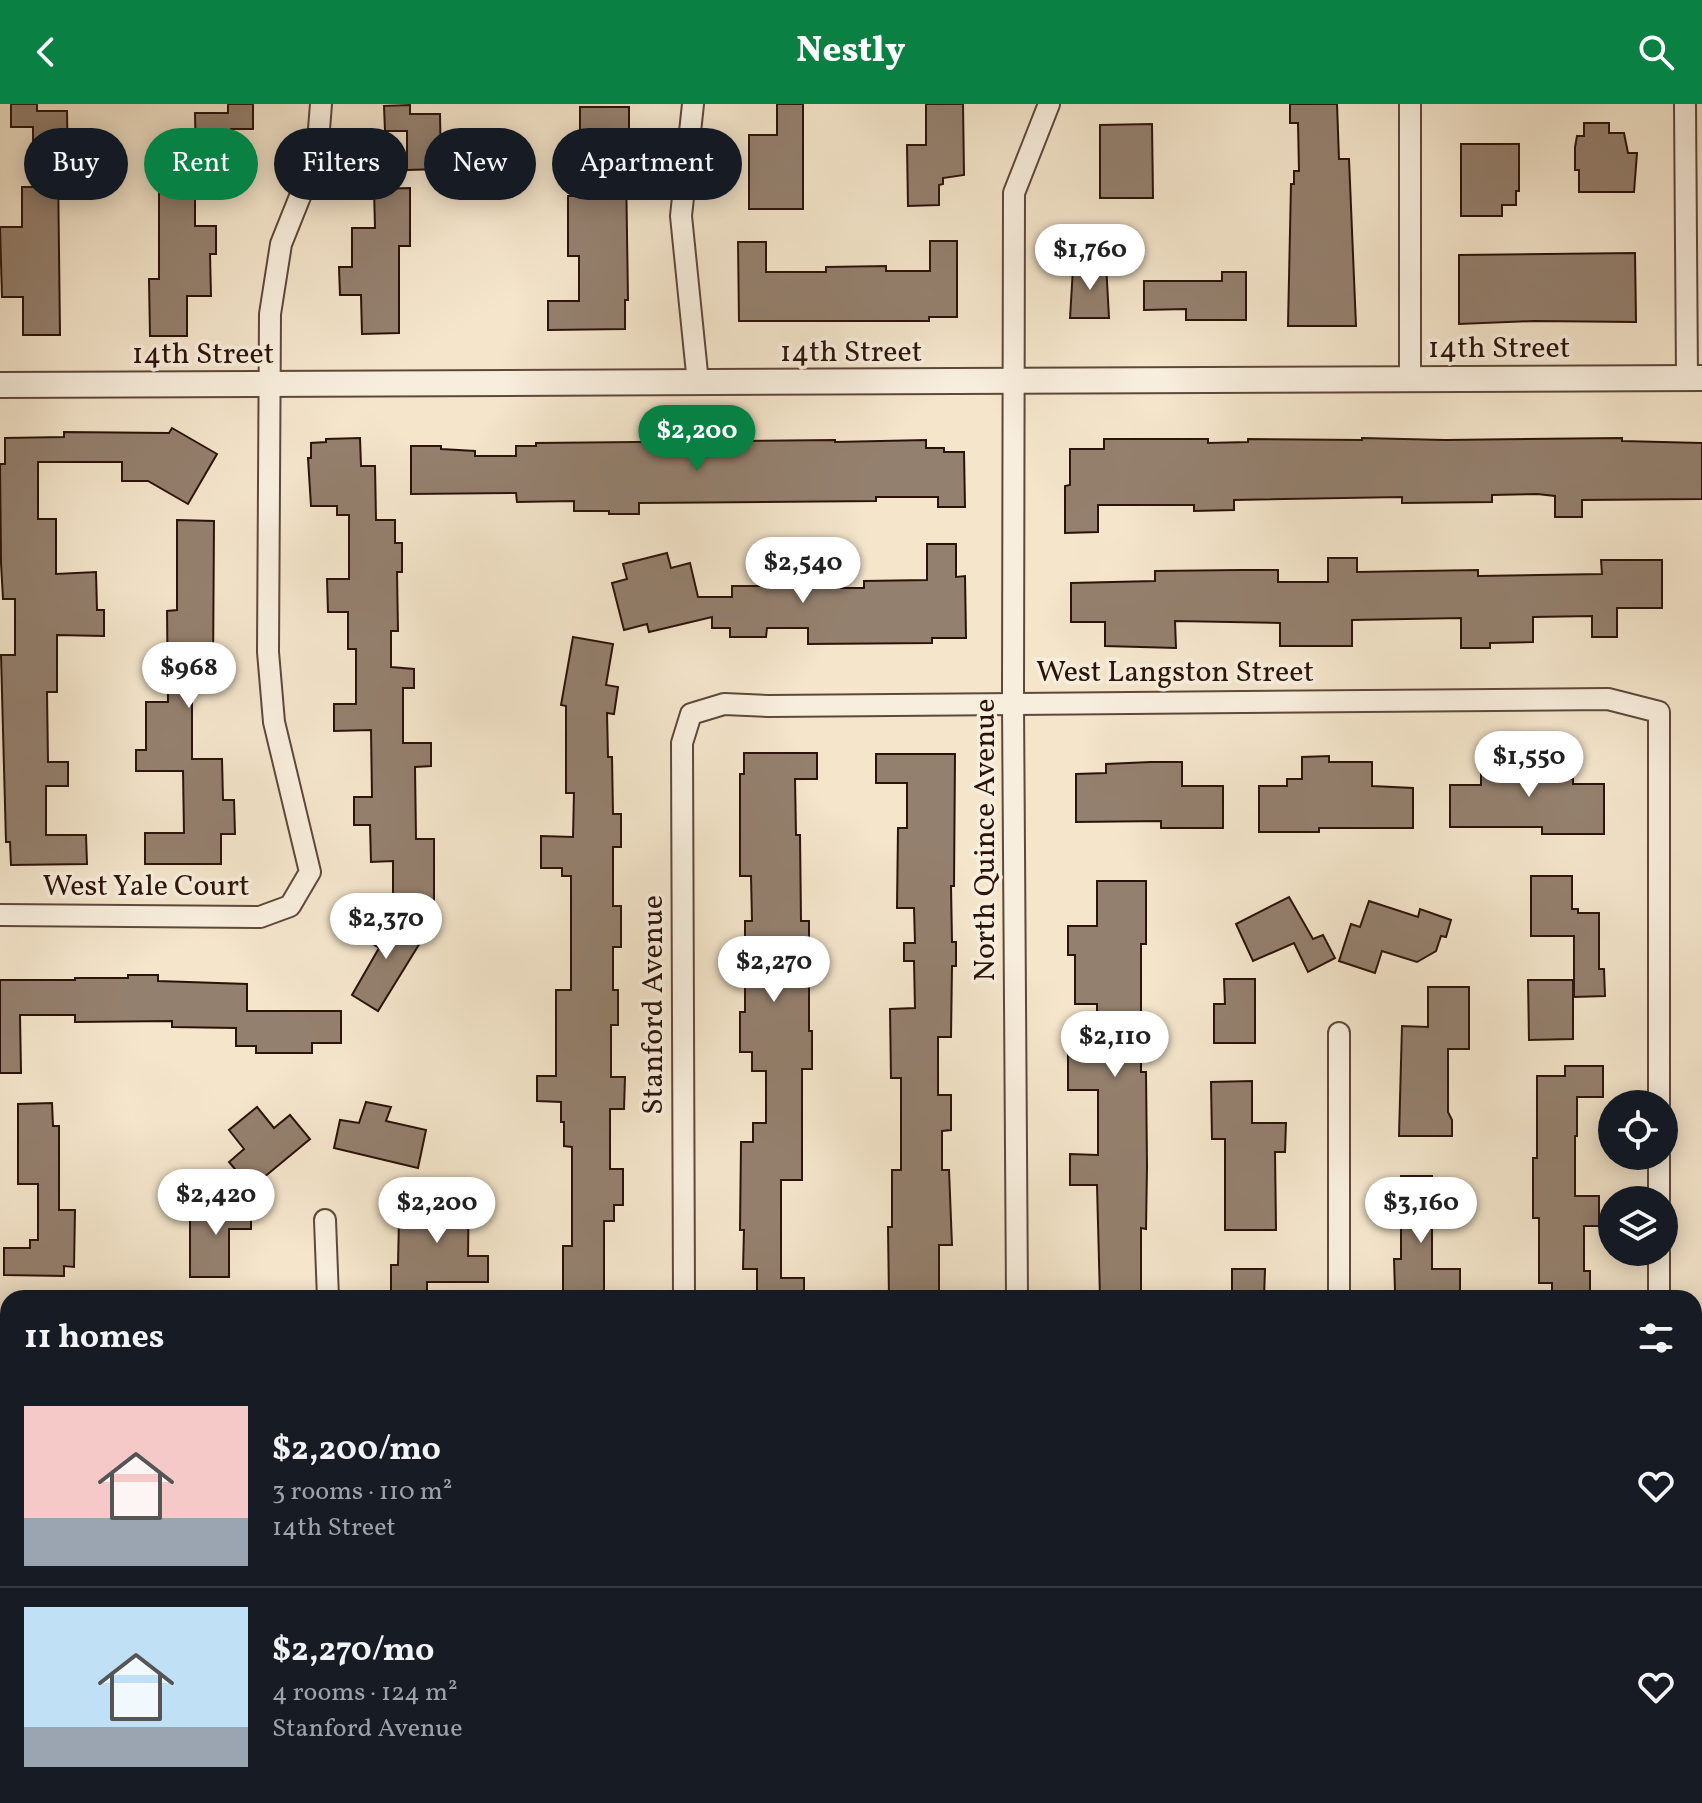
<!DOCTYPE html>
<meta charset="utf-8">
<style>
:root{--surface:#171b24;--page:#242831;--text:#f1f3f6;--muted:#9ea1a6;--line:#363941;--accent:#0b8043}
body{margin:0;font-family:Vollkorn,serif;background:var(--page);color:var(--text);height:100vh;display:flex;flex-direction:column;font-size:30px;white-space:nowrap}
*{box-sizing:border-box;margin:0}
p{font-size:26px;color:var(--muted)}
.icon{flex:none;width:44px;height:44px;fill:none;stroke:currentColor;stroke-width:2;stroke-linecap:round;stroke-linejoin:round}
.map{position:relative;flex:1;overflow:hidden}
.side{position:absolute;left:0px;top:1186px;width:1702px;height:514px;display:flex;flex-direction:column;background:var(--surface);border-radius:24px 24px 0 0;box-shadow:0 4px 20px #0003}
.side>*{flex:none}
.guide{position:absolute;left:24px;top:24px;width:800px;height:72px;display:flex;gap:16px}
.tools{position:absolute;left:1598px;top:986px;display:grid;gap:16px}
.tools a{display:grid;place-items:center;width:80px;height:80px;border-radius:50%;background:var(--surface);box-shadow:0 4px 20px #0003;font-size:40px}
.price{position:absolute;translate:-50% -68px;padding:0 18px;border-radius:28px;background:#fff;color:#222;font-size:26px;line-height:52px;filter:drop-shadow(0 2px 4px #0008)}
.price::after{content:'';position:absolute;left:50%;top:48px;width:24px;height:18px;margin-left:-12px;background:inherit;clip-path:polygon(0 0,100% 0,50% 100%)}
.price.active{background:var(--accent);color:#fff}
ul{padding:0;list-style:none}
li{display:flex;align-items:center;gap:24px;height:200px;padding:0 24px}
li+li{border-top:2px solid var(--line)}
li span{display:grid;place-items:center;flex:none;width:224px;height:160px;border-radius:0px;color:#555}
li>.icon{margin-inline-start:auto}
span .icon{width:96px;height:96px;fill:#fffc;stroke-width:1}
li b{font-size:34px}
h2{display:flex;justify-content:space-between;align-items:center;height:96px;padding:0 24px;font-size:34px}
.pill{padding:0 28px;border-radius:36px;background:var(--surface);box-shadow:0 4px 20px #0003;font-size:28px;line-height:72px}
.pill.active{background:var(--accent);color:#fff}
header{display:flex;justify-content:space-between;align-items:center;height:104px;padding:0 24px;background:var(--accent);color:#fff;font-size:36px;font-weight:800}
.map>svg:first-child{display:block}
.building{fill:#94806e;stroke:#2c130a;stroke-width:2}
.lines{fill:none;stroke-linecap:round;stroke-linejoin:round}
.minor-casing{stroke:#5e483a;stroke-width:24}
.tertiary-casing{stroke:#5e483a;stroke-width:28}
.minor{stroke:#f8eedd;stroke-width:20}
.tertiary{stroke:#f8eedd;stroke-width:24}
.labels{text-anchor:middle;stroke-width:7;stroke-linejoin:round;paint-order:stroke}
.street-label{font-size:30px;fill:#2c130a;stroke:#f8eedd}
</style>
<header><svg class="icon" aria-label="back" viewBox="0 0 24 24"><path d="M15 5l-7 7 7 7"/></svg>Nestly<svg class="icon" aria-label="search" viewBox="0 0 24 24"><circle cx="10" cy="10" r="6"/><path d="M15 15l6 6"/></svg></header>
<div class="map">
<svg width="1702" height="1699" viewBox="0 0 1702 1699">
<rect width="100%" height="100%" fill="#f4e5cb"/>
<filter id="stains"><feTurbulence type="fractalNoise" baseFrequency=".0025" numOctaves="4"/><feColorMatrix values="0 0 0 0 .2 0 0 0 0 .09 0 0 0 0 .02 0 0 0 .5 -.17"/></filter>
<radialGradient id="worn" r=".72"><stop offset=".6" stop-color="#630" stop-opacity="0"/><stop offset="1" stop-color="#630" stop-opacity=".3"/></radialGradient>
<!-- building -->
<g class="building">
<polygon points="11,0 37,0 37,7 67,7 68,64 58,64 60,231 23,231 23,193 2,193 0,123 22,123 22,83 33,83 33,23 11,23"/>
<polygon points="228,0 253,0 253,25 231,25 232,62 196,63 195,9 228,9"/>
<polygon points="777,0 803,0 803,105 749,105 749,31 777,31"/>
<polygon points="926,0 963,0 964,71 943,74 943,80 939,81 939,101 908,102 907,41 926,41"/>
<polygon points="1290,0 1337,0 1339,55 1349,55 1356,222 1288,222 1291,80 1294,80 1294,67 1299,67 1298,19 1290,19"/>
<polygon points="410,1 410,10 440,10 441,65 407,66 407,27 385,27 384,2"/>
<polygon points="580,3 629,3 629,63 626,63 628,196 625,196 625,225 548,226 548,197 579,197 579,152 568,152 568,92 580,92"/>
<polygon points="1584,19 1609,19 1609,29 1624,29 1628,49 1637,49 1634,88 1579,88 1579,66 1575,66 1575,43 1577,32 1584,32"/>
<polygon points="1152,20 1153,94 1100,94 1100,21"/>
<polygon points="1461,40 1519,40 1519,87 1516,87 1516,101 1502,101 1502,112 1461,112"/>
<polygon points="159,84 195,84 195,122 216,122 216,150 210,150 211,192 187,192 187,232 150,232 149,175 159,175"/>
<polygon points="410,84 410,142 399,142 399,229 362,230 361,191 340,191 339,163 352,163 352,124 375,124 374,85"/>
<polygon points="930,137 957,137 957,213 929,213 929,217 739,217 738,138 766,138 766,168 826,168 826,163 886,162 886,167 930,167"/>
<polygon points="1635,149 1636,218 1534,217 1459,220 1459,151"/>
<polygon points="1078,159 1106,159 1109,214 1070,214 1073,164 1078,164"/>
<polygon points="1222,168 1246,168 1246,216 1186,216 1186,205 1144,206 1144,177 1222,177"/>
<polygon points="172,324 217,350 188,400 148,377 122,377 122,358 38,358 38,415 56,415 56,470 96,468 97,506 104,506 104,532 57,531 57,588 47,588 48,658 68,658 68,682 46,682 46,731 86,731 87,760 11,761 10,738 6,738 1,551 15,551 15,495 3,495 1,459 0,360 5,360 5,334 64,333 64,328 169,329"/>
<polygon points="360,334 361,362 375,362 376,416 395,416 395,439 402,439 402,468 397,468 398,527 391,527 391,563 414,565 414,584 403,584 403,639 431,639 431,662 415,663 416,735 434,735 434,802 393,802 393,757 371,758 370,721 354,721 354,693 372,693 371,626 334,627 334,600 356,600 356,545 348,545 348,508 328,508 327,475 349,475 349,411 337,411 337,402 311,402 308,354 311,354 311,339 326,338 326,335"/>
<polygon points="1362,334 1445,336 1622,334 1622,337 1702,339 1702,395 1582,396 1582,413 1555,413 1555,392 1537,390 1492,391 1492,398 1402,399 1402,393 1234,396 1234,406 1194,407 1194,401 1098,401 1098,428 1065,429 1065,382 1070,381 1070,345 1104,345 1104,335 1208,335 1208,339 1248,338 1248,335 1362,336"/>
<polygon points="835,336 835,338 926,336 926,344 944,344 944,348 964,348 965,403 938,403 938,393 876,393 876,397 639,399 639,410 609,410 609,407 574,407 574,397 517,398 516,389 411,390 411,342 441,342 441,345 475,347 475,352 516,352 516,342 536,342 536,339"/>
<polygon points="177,416 214,417 213,569 211,588 192,588 192,655 222,655 223,696 234,696 235,730 221,730 221,760 145,760 145,729 184,729 183,667 136,667 136,646 146,646 146,598 168,598 167,507 177,506"/>
<polygon points="927,440 956,440 956,473 965,472 966,534 932,534 932,539 808,540 808,524 767,524 766,533 730,533 730,524 712,524 712,513 649,528 647,520 624,526 612,479 627,475 623,460 667,449 671,464 690,459 698,493 732,493 732,482 771,482 771,473 790,473 790,484 864,484 864,477 927,476"/>
<polygon points="1328,454 1357,454 1357,468 1478,466 1478,472 1602,470 1601,456 1662,456 1662,504 1617,504 1617,533 1592,533 1592,512 1533,513 1533,538 1490,539 1490,544 1461,544 1461,514 1352,516 1352,542 1280,542 1280,519 1175,517 1176,544 1105,542 1105,518 1071,518 1071,479 1155,477 1155,467 1240,466 1278,466 1278,478 1328,478"/>
<polygon points="573,533 613,540 606,581 618,583 614,610 607,609 608,653 612,653 613,710 621,710 621,743 613,743 613,802 621,802 621,843 613,843 613,886 618,886 618,921 611,921 611,973 625,973 624,1005 610,1005 610,1065 623,1065 623,1101 614,1101 614,1117 604,1117 604,1194 563,1194 563,1142 572,1142 572,1043 564,1042 564,1018 561,1018 561,998 537,997 537,972 556,972 556,886 571,886 571,772 562,772 562,764 541,764 541,732 573,733 574,689 566,689 566,602 561,601"/>
<polygon points="744,649 817,649 817,675 795,675 796,731 800,731 801,817 809,817 809,927 812,927 812,965 802,965 802,1076 781,1076 781,1174 804,1174 804,1194 757,1194 757,1165 743,1165 744,1126 740,1126 741,1038 753,1038 753,1019 766,1019 766,967 752,967 752,948 740,948 740,908 745,908 745,817 752,817 751,772 740,772 740,670 744,670"/>
<polygon points="876,650 955,650 954,782 951,782 952,838 956,838 956,862 952,862 951,933 938,933 938,991 951,991 951,1026 942,1027 942,1066 949,1066 952,1141 939,1141 939,1194 889,1194 888,1123 892,1123 892,1066 901,1066 901,974 891,974 890,905 915,904 914,857 904,857 904,839 915,839 914,804 897,804 898,724 907,724 907,679 876,679"/>
<polygon points="1329,652 1329,658 1372,658 1372,682 1413,684 1413,724 1319,724 1319,728 1259,728 1259,682 1287,682 1287,675 1302,675 1302,653"/>
<polygon points="1530,652 1559,652 1559,675 1573,675 1573,680 1604,680 1604,730 1542,730 1542,723 1450,723 1450,681 1481,681 1481,658 1530,658"/>
<polygon points="1151,658 1182,658 1182,682 1223,682 1223,724 1161,724 1161,717 1076,718 1076,670 1106,669 1106,660"/>
<polygon points="1531,772 1572,772 1572,805 1578,805 1578,809 1599,809 1599,865 1604,865 1605,892 1574,893 1574,832 1531,832"/>
<polygon points="1097,777 1146,777 1146,840 1141,840 1141,968 1146,968 1147,1062 1146,1125 1141,1124 1141,1194 1100,1194 1097,1081 1070,1081 1070,1050 1098,1051 1098,986 1068,986 1068,948 1097,948 1097,900 1075,900 1075,851 1068,851 1068,822 1097,822"/>
<polygon points="1289,793 1313,835 1323,831 1335,854 1308,868 1294,839 1253,857 1236,820"/>
<polygon points="1369,797 1418,813 1420,805 1451,816 1446,833 1441,832 1436,847 1417,858 1382,847 1375,869 1339,857 1351,820 1360,823"/>
<polygon points="384,810 423,834 378,907 352,891 379,844 368,837"/>
<polygon points="128,871 158,871 158,877 247,880 247,907 341,907 341,939 312,939 312,949 256,949 256,942 236,942 236,924 172,923 172,917 75,918 75,911 20,911 21,969 0,969 0,876 75,876 75,874 128,874"/>
<polygon points="1224,875 1255,875 1255,939 1214,939 1214,900 1225,900"/>
<polygon points="1528,876 1573,876 1573,935 1529,936"/>
<polygon points="1428,883 1469,883 1469,945 1448,945 1448,1008 1452,1016 1452,1032 1399,1032 1402,922 1428,923"/>
<polygon points="1565,962 1603,962 1603,993 1577,993 1577,1032 1575,1032 1575,1092 1599,1092 1599,1122 1584,1122 1584,1167 1590,1167 1590,1194 1552,1194 1552,1179 1539,1179 1539,1114 1533,1114 1533,1054 1537,1054 1537,972 1565,972"/>
<polygon points="1252,977 1252,1019 1286,1019 1285,1048 1275,1048 1276,1126 1225,1126 1225,1035 1212,1035 1211,978"/>
<polygon points="366,998 391,1003 386,1017 426,1026 418,1064 334,1044 340,1016 359,1019"/>
<polygon points="52,999 53,1022 59,1022 59,1106 75,1106 74,1163 64,1162 64,1172 4,1171 4,1144 30,1144 30,1136 38,1136 38,1080 18,1080 18,1000"/>
<polygon points="257,1003 274,1024 290,1011 310,1035 251,1084 229,1058 244,1045 229,1026"/>
<polygon points="1401,1072 1432,1072 1432,1165 1460,1165 1460,1194 1428,1194 1428,1191 1419,1191 1419,1187 1395,1187 1394,1155 1401,1155"/>
<polygon points="434,1076 469,1076 468,1152 488,1152 488,1178 427,1178 427,1194 391,1194 391,1161 398,1161 399,1114 425,1114 425,1109 434,1109"/>
<polygon points="223,1096 251,1096 251,1125 229,1125 229,1173 190,1173 190,1105 223,1105"/>
<polygon points="1232,1165 1265,1165 1264,1194 1232,1194"/>
</g>
<g class="lines">
<defs>
<g id="minor">
<polyline points="693,0 681,112 698,279"/>
<polyline points="1410,0 1410,276"/>
<polyline points="1685,0 1687,274"/>
<polyline points="0,811 260,813 290,802 310,768 274,618 268,548 270,210 281,140 317,50 321,0"/>
<polyline points="1339,929 1339,1194"/>
<polyline points="1659,1052 1659,1096"/>
<polyline points="325,1116 328,1194"/>
<polyline points="1659,1148 1659,1194"/>
<polyline points="684,1194 682,639 691,610 724,600 768,602 1608,595 1659,608 1659,1000"/>
<polyline points="1017,1194 1013,598 1014,89 1049,0"/>
<polyline points="0,1355 8,1355"/>
<polyline points="114,1692 114,1699"/>
<polyline points="489,1692 489,1699"/>
<polyline points="1260,1692 1260,1699"/>
<polyline points="877,1699 877,1692"/>
<polyline points="1650,1699 1650,1692"/>
</g>
<g id="tertiary">
<polyline points="0,281 1702,274"/>
<polyline points="1694,1688 1702,1688"/>
<polyline points="0,1693 80,1692"/>
</g>
</defs>
<!-- minor casing -->
<use href="#minor" class="minor-casing"/>
<!-- tertiary casing -->
<use href="#tertiary" class="tertiary-casing"/>
<!-- minor -->
<use href="#minor" class="minor"/>
<!-- tertiary -->
<use href="#tertiary" class="tertiary"/>
</g>
<g class="labels">
<!-- street labels -->
<g class="street-label">
<text x="1499" y="253">14th Street</text>
<text x="851" y="257">14th Street</text>
<text x="203" y="259">14th Street</text>
<text x="1175" y="577">West Langston Street</text>
<text transform="translate(984 736) rotate(-90)" y="10">North Quince Avenue</text>
<text x="146" y="791">West Yale Court</text>
<text transform="translate(652 901) rotate(-90)" y="10">Stanford Avenue</text>
</g>
</g>
<rect width="100%" height="100%" filter="url(#stains)"/>
<rect width="100%" height="100%" fill="url(#worn)"/>
</svg>
<div class="tools">
<a><svg class="icon" aria-label="locate" viewBox="0 0 24 24"><circle cx="12" cy="12" r="6"/><path d="M12 2v4M12 18v4M2 12h4M18 12h4"/></svg></a>
<a><svg class="icon" aria-label="layers" viewBox="0 0 24 24"><path d="M12 4l9 5-9 5-9-5zM3 14l9 5 9-5"/></svg></a>
</div>
<b class="price" style="left:1090px;top:188px">$1,760</b>
<b class="price active" style="left:697px;top:369px">$2,200</b>
<b class="price" style="left:803px;top:501px">$2,540</b>
<b class="price" style="left:189px;top:606px">$968</b>
<b class="price" style="left:1529px;top:695px">$1,550</b>
<b class="price" style="left:386px;top:857px">$2,370</b>
<b class="price" style="left:774px;top:900px">$2,270</b>
<b class="price" style="left:1115px;top:975px">$2,110</b>
<b class="price" style="left:216px;top:1133px">$2,420</b>
<b class="price" style="left:437px;top:1141px">$2,200</b>
<b class="price" style="left:1421px;top:1141px">$3,160</b>
<div class="guide">
<a class="pill">Buy</a>
<a class="pill active">Rent</a>
<a class="pill">Filters</a>
<a class="pill">New</a>
<a class="pill">Apartment</a>
</div>
<section class="side">
<h2>11 homes<svg class="icon" aria-label="filters" viewBox="0 0 24 24"><path d="M4 7h16M4 17h16"/><circle cx="9" cy="7" r="2"/><circle cx="15" cy="17" r="2"/></svg></h2>
<ul>
<li><span style="background:linear-gradient(#f6c9c9 70%,#9aa5b1 0)"><svg class="icon" aria-label="home" viewBox="0 0 24 24"><path d="M3 11l9-7 9 7M6 9v11h12V9"/></svg></span><div><b>$2,200/mo</b><p>3 rooms · 110 m²</p><p>14th Street</p></div><svg class="icon" aria-label="heart" viewBox="0 0 24 24"><path d="M12 20l-8-8c-3-5 5-10 8-4 3-6 11-1 8 4z"/></svg></li>
<li><span style="background:linear-gradient(#bfe0f5 75%,#9aa5b1 0)"><svg class="icon" aria-label="home" viewBox="0 0 24 24"><path d="M3 11l9-7 9 7M6 9v11h12V9"/></svg></span><div><b>$2,270/mo</b><p>4 rooms · 124 m²</p><p>Stanford Avenue</p></div><svg class="icon" aria-label="heart" viewBox="0 0 24 24"><path d="M12 20l-8-8c-3-5 5-10 8-4 3-6 11-1 8 4z"/></svg></li>
</ul>
</section>
</div>
